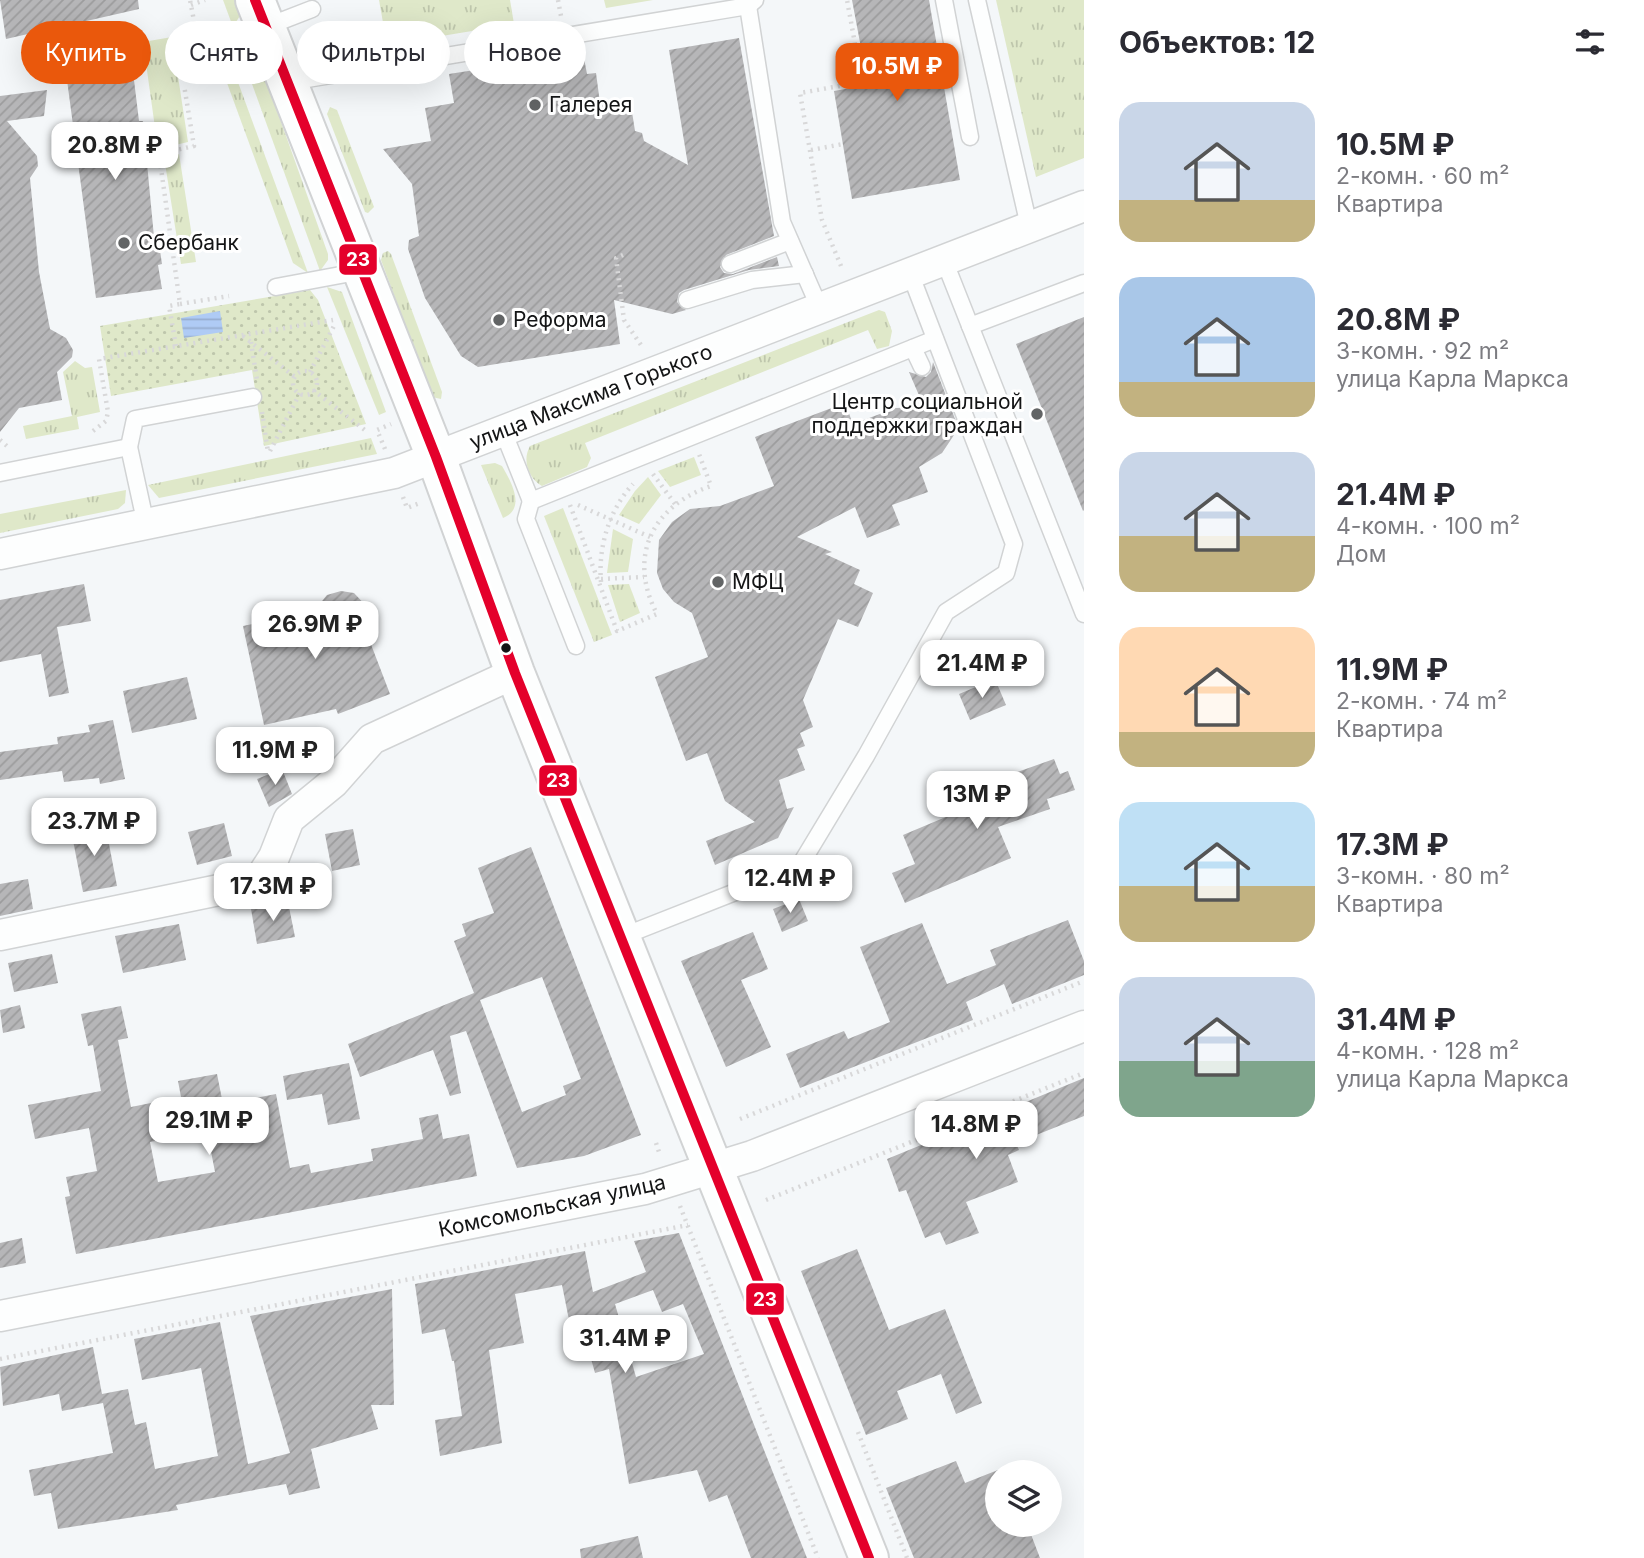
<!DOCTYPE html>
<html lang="ru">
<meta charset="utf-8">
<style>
:root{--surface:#fff;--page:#f7f7f7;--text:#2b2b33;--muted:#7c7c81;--accent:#ea580c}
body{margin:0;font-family:Inter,sans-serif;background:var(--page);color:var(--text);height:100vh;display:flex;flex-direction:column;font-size:26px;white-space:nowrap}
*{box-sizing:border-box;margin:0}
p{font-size:23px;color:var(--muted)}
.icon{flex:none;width:38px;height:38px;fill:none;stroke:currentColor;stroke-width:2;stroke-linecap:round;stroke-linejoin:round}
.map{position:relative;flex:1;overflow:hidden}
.details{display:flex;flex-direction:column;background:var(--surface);width:560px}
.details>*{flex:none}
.hud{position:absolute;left:21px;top:21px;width:665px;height:63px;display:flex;gap:14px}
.fabs{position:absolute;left:985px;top:1460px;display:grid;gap:14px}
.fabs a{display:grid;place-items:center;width:77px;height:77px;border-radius:50%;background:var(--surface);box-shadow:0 7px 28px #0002;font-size:35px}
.price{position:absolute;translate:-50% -60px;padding:0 16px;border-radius:14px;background:#fff;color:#222;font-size:23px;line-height:46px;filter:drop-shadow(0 2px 4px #0008)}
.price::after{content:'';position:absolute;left:50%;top:42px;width:21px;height:16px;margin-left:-10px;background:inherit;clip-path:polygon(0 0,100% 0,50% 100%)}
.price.active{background:var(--accent);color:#fff}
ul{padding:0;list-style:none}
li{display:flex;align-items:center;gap:21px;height:175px;padding:0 35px}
li span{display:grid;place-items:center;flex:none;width:196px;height:140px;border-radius:21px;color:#555}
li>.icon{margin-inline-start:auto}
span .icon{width:84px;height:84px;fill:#fffc;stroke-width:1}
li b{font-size:30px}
h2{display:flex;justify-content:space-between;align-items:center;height:84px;padding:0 35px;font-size:30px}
.chip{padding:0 24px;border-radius:32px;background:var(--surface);box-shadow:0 7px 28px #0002;font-size:24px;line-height:63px}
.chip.active{background:var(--accent);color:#fff}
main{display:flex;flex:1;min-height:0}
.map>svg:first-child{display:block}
.grass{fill:url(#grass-tufts)}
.park{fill:url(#park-dots)}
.water{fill:url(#water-rules)}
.building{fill:url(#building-hatch);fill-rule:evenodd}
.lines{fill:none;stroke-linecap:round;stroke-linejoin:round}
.service-casing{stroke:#d1d3d4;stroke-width:19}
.minor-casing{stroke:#d1d3d4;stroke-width:33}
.secondary-casing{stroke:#d1d3d4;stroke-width:42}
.path{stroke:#d8d8d9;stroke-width:4.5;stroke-dasharray:2 5;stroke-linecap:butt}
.service{stroke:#fdfefe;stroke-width:16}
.minor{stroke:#fdfefe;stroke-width:30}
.secondary{stroke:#fdfefe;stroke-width:38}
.bus-1-casing{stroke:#fff;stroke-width:16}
.bus-1{stroke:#e4002b;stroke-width:10}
.poi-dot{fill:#626465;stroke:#fff;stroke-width:2.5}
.bus-dot{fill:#141516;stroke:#fff;stroke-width:2.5}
.labels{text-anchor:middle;stroke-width:6;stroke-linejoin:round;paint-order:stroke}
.poi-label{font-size:21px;fill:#141516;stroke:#fff;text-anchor:start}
.street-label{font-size:21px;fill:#141516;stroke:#fff}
.line-badge{stroke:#fff;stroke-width:2.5}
.badge-label{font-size:19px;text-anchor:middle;font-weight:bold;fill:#fff}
</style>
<main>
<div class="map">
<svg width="1084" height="1558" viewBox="0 0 1084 1558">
<defs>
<pattern id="grass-tufts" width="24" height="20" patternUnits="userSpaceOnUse" patternTransform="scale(1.75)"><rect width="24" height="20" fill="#dfe8c9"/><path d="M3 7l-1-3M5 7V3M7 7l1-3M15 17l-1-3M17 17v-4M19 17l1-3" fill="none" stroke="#bec6ac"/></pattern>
<pattern id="park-dots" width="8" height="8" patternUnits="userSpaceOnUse" patternTransform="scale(1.75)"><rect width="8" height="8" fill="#dfe8c9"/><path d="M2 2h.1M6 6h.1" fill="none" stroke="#bec6ac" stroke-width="1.8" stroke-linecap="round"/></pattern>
<pattern id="water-rules" width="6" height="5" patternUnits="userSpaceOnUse" patternTransform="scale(1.75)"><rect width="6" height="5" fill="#afcbf5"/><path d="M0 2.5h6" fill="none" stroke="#96add1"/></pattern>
<pattern id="building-hatch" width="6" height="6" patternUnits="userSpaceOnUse" patternTransform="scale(1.75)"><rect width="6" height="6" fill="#b6b6b8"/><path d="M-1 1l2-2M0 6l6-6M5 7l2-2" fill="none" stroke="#9c9c9d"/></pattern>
</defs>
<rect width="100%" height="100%" fill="#f4f7f9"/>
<!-- grass -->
<g class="grass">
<polygon points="223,0 235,0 241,14 233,27"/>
<polygon points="379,0 510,0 514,24 387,45"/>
<polygon points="604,0 653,0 606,8"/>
<polygon points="996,0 1084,0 1084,158 1036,177"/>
<polygon points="172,37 188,142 158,149 143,42"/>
<polygon points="240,51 253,53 258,57 328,254 328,260 320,271"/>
<polygon points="228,55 308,273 293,263 223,72"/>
<polygon points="330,107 337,110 374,207 368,213 365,212 327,114"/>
<polygon points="179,154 196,262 181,264 164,157"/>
<polygon points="388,251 391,254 442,392 441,399 432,397 381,260 383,253"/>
<polygon points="327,287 342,292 386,412 379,415"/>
<path d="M879,310L885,312L892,331L889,346L877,349L868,330L585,443L591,458L587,467L542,486C528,478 522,460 530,446Z"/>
<polygon points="75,361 85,368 92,367 100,412 77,417 79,429 26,439 23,426 72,416 63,372"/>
<polygon points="371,438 377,454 159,498 148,485"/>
<polygon points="694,457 701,475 670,487 658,471"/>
<path d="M495,463L502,466C512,483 526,509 503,518L481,465Z"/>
<polygon points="648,477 661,495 639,524 619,515 635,491"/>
<polygon points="126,490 125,503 118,509 0,533 0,514"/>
<polygon points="563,508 612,635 594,642 544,516"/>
<polygon points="613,529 633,539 628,572 607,573"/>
<polygon points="629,584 640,613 620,622 608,585"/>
</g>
<!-- park -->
<polygon class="park" points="310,290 318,300 366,424 264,446 252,370 111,396 100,326"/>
<!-- water -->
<polygon class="water" points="220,311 223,332 184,338 181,318"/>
<!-- building -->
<g class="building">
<polygon points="0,0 138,0 139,9 69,25 54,25 54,28 6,39"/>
<polygon points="852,0 929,0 960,180 852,199 834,91 868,85"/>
<polygon points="739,38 774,236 726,255 720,267 724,273 733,274 777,257 779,266 749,270 684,290 679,293 677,302 686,310 672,314 614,300 620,344 478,367 461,356 425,298 408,249 409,240 419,236 412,184 383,149 431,141 425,108 454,103 449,74 583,53 587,74 596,73 600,103 630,99 635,131 642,133 644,141 688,165 669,50"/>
<polygon points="119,63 121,73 133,72 139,121 143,121 154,237 158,237 162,264 158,265 162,289 96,298 67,80 87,78 86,68"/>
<polygon points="47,90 44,116 7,121 37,156 38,166 30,178 39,272 50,329 66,338 73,350 72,357 57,372 62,400 19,408 0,432 0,96"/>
<polygon points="1084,317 1084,510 1083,511 1016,344"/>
<polygon points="933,362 957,424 954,435 942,453 919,467 928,492 892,505 900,525 867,538 855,507 797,537 832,552 825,554 860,570 854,584 873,593 858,627 838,619 803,700 813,727 800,733 805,746 797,749 805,770 779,780 787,809 794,807 778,838 715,865 706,841 755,822 725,801 707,753 686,761 655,677 708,657 692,613 674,602 663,589 657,573 659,540 672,522 690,509 720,506 774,486 755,437 845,403 853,424 896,408 924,407 909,372 926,377 931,372"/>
<polygon points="84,584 91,621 57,627 69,693 49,697 41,654 0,662 0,600"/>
<polygon points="341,591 354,593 368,608 370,622 367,634 390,694 338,714 336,709 264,725 243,626 314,611 327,595"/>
<polygon points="187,677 197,719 132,733 123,691"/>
<polygon points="995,679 1006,705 970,720 959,694"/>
<polygon points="113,720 125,779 100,784 99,778 64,782 62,771 0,780 0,752 58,744 57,737 90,732 88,725"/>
<polygon points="1054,759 1060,774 1068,771 1075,790 1047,799 1050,809 998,827 1011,858 905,903 892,873 915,864 903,835 991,798 986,783"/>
<polygon points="282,769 292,794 269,807 257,779"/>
<polygon points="105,823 117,886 83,892 71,830"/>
<polygon points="224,823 232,856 197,865 188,832"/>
<polygon points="353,829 360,865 332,871 325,834"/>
<path d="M531,847L641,1135L584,1156L517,1168L466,1031L450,1036L461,1093L450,1096L433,1050L360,1077L348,1044L474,993L454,941L466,936L462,924L494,913L478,868ZM542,977L581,1079L563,1086L566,1095L522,1112L480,1000Z"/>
<polygon points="28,879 33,909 0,916 0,884"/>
<polygon points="799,899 808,921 782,932 773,909"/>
<polygon points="288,902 295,937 257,944 251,909"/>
<polygon points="1068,920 1084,961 1084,975 1012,1004 1004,984 966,1002 973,1020 800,1088 786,1054 844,1031 848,1039 890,1022 860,947 922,923 947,984 996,965 990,950"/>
<polygon points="179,924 186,960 123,973 115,936"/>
<polygon points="753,932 768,969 741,980 771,1047 726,1067 681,961"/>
<polygon points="52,954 58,983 14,992 8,963"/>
<polygon points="20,1005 25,1028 3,1033 0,1010"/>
<path d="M121,1006L128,1038L118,1040L131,1107L181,1097L178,1081L217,1074L223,1104L276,1094L290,1168L309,1164L311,1173L373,1161L371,1149L423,1139L419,1118L438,1114L443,1139L469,1134L477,1176L76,1254L65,1197L70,1196L66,1177L97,1171L89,1128L35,1139L28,1105L101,1091L93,1045L88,1046L81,1014ZM207,1131L215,1172L158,1182L150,1142Z"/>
<polygon points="349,1063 360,1119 328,1125 322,1094 287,1100 283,1076"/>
<polygon points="1084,1078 1084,1116 1016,1143 1019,1150 1008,1155 1018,1182 966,1202 979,1233 946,1245 940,1232 925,1238 906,1190 899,1192 887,1159"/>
<path d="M679,1233L760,1440L807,1558H751L727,1495L709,1502L697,1470L629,1484L609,1369L595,1373L582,1327L571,1330L562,1285L515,1294L524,1343L489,1350L502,1443L440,1456L435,1420L462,1416L454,1361H452L445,1329L422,1334L415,1284L585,1251L593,1292L646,1272L634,1241ZM653,1290L662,1312L683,1304L704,1354L636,1377L615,1304Z"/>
<polygon points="22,1238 26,1263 0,1268 0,1243"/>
<polygon points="857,1249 889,1330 945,1309 982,1403 956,1414 941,1374 897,1391 908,1419 866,1435 801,1271"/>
<polygon points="392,1289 394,1405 371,1405 378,1429 311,1449 320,1488 289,1495 286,1484 176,1505 178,1510 58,1529 51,1493 34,1496 29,1470 113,1453 103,1403 62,1411 59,1394 3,1406 0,1367 93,1347 102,1394 128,1389 135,1425 146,1422 155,1469 218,1456 201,1368 142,1380 134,1339 220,1322 248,1464 290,1453 250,1316"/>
<polygon points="956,1461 965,1483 998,1470 998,1524 1027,1524 1040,1558 914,1558 886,1488"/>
<polygon points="638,1536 643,1558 581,1558 580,1549"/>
</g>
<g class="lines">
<defs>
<g id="service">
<polyline points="944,0 970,137"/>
<polyline points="977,0 1029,226"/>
<polyline points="748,6 782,222 820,309"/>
<polyline points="195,69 201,52 312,9"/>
<polyline points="289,82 748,6 755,0"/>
<polyline points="944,260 1084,614"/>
<polyline points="730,264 790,241"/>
<polyline points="276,287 362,271"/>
<polyline points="687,300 752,280 805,274"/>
<polyline points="970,326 1084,283"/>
<polyline points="913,348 922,367"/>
<polyline points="503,431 531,501 935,339"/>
<polyline points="0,473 129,447"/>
<polyline points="531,501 526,519 576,646"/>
<polyline points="146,525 129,447 135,419 253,397"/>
<polyline points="621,937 799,867 866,756 946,612 1006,573 1014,544 910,273"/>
</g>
<g id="minor">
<polyline points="0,554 394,473 1084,206"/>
<polyline points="0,935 258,882 274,857 289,819 333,783 372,739 515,673"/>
<polyline points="0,1316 645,1189 752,1156 1084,1026"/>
</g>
<polyline id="secondary" points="255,0 436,457 515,673 869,1558"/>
</defs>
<!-- service casing -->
<use href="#service" class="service-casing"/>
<!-- minor casing -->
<use href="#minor" class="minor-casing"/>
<!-- secondary casing -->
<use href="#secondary" class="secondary-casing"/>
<!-- path -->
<g class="path">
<polyline points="558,0 561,16"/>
<polyline points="191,5 205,0"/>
<polyline points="188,35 195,26 190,0"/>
<polyline points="811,150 843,144"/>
<polyline points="623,255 616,258 624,320 641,345"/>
<polyline points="841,266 822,220 800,93 862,82 847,0"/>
<polyline points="180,304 229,296"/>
<polyline points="243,336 295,377"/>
<polyline points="251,342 257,380"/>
<polyline points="176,346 169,306 180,304 159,154 194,146 184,85"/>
<circle cx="305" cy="383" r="12"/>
<polyline points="310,372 335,324"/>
<polyline points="313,390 366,431"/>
<polyline points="262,412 268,452"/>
<polyline points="93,431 106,421 108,412 99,359 333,320"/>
<polyline points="0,440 8,447"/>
<polyline points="385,449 377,430 391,424"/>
<polyline points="270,451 300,393"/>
<polyline points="653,474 675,504"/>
<polyline points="403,497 407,508 420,503"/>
<path d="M570,505L617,631L657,614C627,557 652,506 711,486L699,454"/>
<polyline points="578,505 650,537"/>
<polyline points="601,579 644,577"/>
<path d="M601,582C598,547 609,510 633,484"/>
<polyline points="740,1119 1084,981"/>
<polyline points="656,1143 660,1155"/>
<polyline points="766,1200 1084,1073"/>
<polyline points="680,1206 818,1558"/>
<polyline points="0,1359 688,1225"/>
<polyline points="858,1432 907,1558"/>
</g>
<!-- service -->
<use href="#service" class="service"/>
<!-- minor -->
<use href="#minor" class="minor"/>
<!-- secondary -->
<use href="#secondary" class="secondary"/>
<defs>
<polyline id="bus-1" points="255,0 436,457 515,673 869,1558"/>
</defs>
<!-- bus-1 casing -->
<use href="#bus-1" class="bus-1-casing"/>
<!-- bus-1 -->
<use href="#bus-1" class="bus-1"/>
</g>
<!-- markers -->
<g class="poi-dot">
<circle cx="535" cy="105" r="7"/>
<circle cx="124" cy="243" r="7"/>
<circle cx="499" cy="320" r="7"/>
<circle cx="1037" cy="414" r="7"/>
<circle cx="718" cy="582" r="7"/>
</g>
<circle class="bus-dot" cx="506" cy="648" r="6"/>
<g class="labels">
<!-- poi labels -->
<g class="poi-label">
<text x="549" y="112">Галерея</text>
<text x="138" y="250">Сбербанк</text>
<text x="513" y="327">Реформа</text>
<text x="1023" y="409" text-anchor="end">Центр социальной<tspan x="1023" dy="24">поддержки граждан</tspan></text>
<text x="732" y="589">МФЦ</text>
</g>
<!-- street labels -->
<g class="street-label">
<text transform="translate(591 397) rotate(-21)" y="7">улица Максима Горького</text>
<text transform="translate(552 1206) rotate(-12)" y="7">Комсомольская улица</text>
</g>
</g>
<g class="line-badge">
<rect x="338" y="243" width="40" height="33" rx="7" fill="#e4002b"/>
<rect x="538" y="764" width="40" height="33" rx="7" fill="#e4002b"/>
<rect x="745" y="1282" width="40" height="34" rx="7" fill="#e4002b"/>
</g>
<g class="badge-label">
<text x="358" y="266">23</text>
<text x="558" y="787">23</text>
<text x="765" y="1306">23</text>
</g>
</svg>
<div class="fabs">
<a><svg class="icon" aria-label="layers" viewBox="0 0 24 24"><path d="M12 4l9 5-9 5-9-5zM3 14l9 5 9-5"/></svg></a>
</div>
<b class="price active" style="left:897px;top:103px">10.5M ₽</b>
<b class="price" style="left:115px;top:182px">20.8M ₽</b>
<b class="price" style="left:315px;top:661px">26.9M ₽</b>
<b class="price" style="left:982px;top:700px">21.4M ₽</b>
<b class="price" style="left:275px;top:787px">11.9M ₽</b>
<b class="price" style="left:977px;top:831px">13M ₽</b>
<b class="price" style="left:94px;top:858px">23.7M ₽</b>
<b class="price" style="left:790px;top:915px">12.4M ₽</b>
<b class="price" style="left:273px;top:923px">17.3M ₽</b>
<b class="price" style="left:209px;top:1157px">29.1M ₽</b>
<b class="price" style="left:976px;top:1161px">14.8M ₽</b>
<b class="price" style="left:625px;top:1375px">31.4M ₽</b>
<div class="hud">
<a class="chip active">Купить</a>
<a class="chip">Снять</a>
<a class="chip">Фильтры</a>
<a class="chip">Новое</a>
</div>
</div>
<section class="details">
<h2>Объектов: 12<svg class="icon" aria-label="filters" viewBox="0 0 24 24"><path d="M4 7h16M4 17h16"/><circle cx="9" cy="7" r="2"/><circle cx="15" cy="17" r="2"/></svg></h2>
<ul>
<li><span style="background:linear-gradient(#c9d6e8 70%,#c2b280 0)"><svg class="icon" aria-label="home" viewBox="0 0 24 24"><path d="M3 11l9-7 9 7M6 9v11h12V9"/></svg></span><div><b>10.5M ₽</b><p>2-комн. · 60 m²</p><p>Квартира</p></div></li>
<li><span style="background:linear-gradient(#a9c7e8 75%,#c2b280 0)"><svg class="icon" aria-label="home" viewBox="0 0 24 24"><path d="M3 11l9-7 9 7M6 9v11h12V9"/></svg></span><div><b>20.8M ₽</b><p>3-комн. · 92 m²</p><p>улица Карла Маркса</p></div></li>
<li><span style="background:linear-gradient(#c9d6e8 60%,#c2b280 0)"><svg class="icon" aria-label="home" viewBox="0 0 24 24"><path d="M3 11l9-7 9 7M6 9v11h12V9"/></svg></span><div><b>21.4M ₽</b><p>4-комн. · 100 m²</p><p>Дом</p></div></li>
<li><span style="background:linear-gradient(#ffd9b3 75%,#c2b280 0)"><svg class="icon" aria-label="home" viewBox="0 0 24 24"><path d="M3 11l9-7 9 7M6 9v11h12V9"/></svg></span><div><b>11.9M ₽</b><p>2-комн. · 74 m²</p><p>Квартира</p></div></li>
<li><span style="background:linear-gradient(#bfe0f5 60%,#c2b280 0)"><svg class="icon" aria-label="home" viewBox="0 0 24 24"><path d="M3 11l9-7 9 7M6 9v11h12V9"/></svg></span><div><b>17.3M ₽</b><p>3-комн. · 80 m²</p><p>Квартира</p></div></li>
<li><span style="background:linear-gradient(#c9d6e8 60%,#7fa58c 0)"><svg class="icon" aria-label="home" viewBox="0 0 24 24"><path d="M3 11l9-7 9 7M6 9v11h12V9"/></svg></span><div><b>31.4M ₽</b><p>4-комн. · 128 m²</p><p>улица Карла Маркса</p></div></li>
</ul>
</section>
</main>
